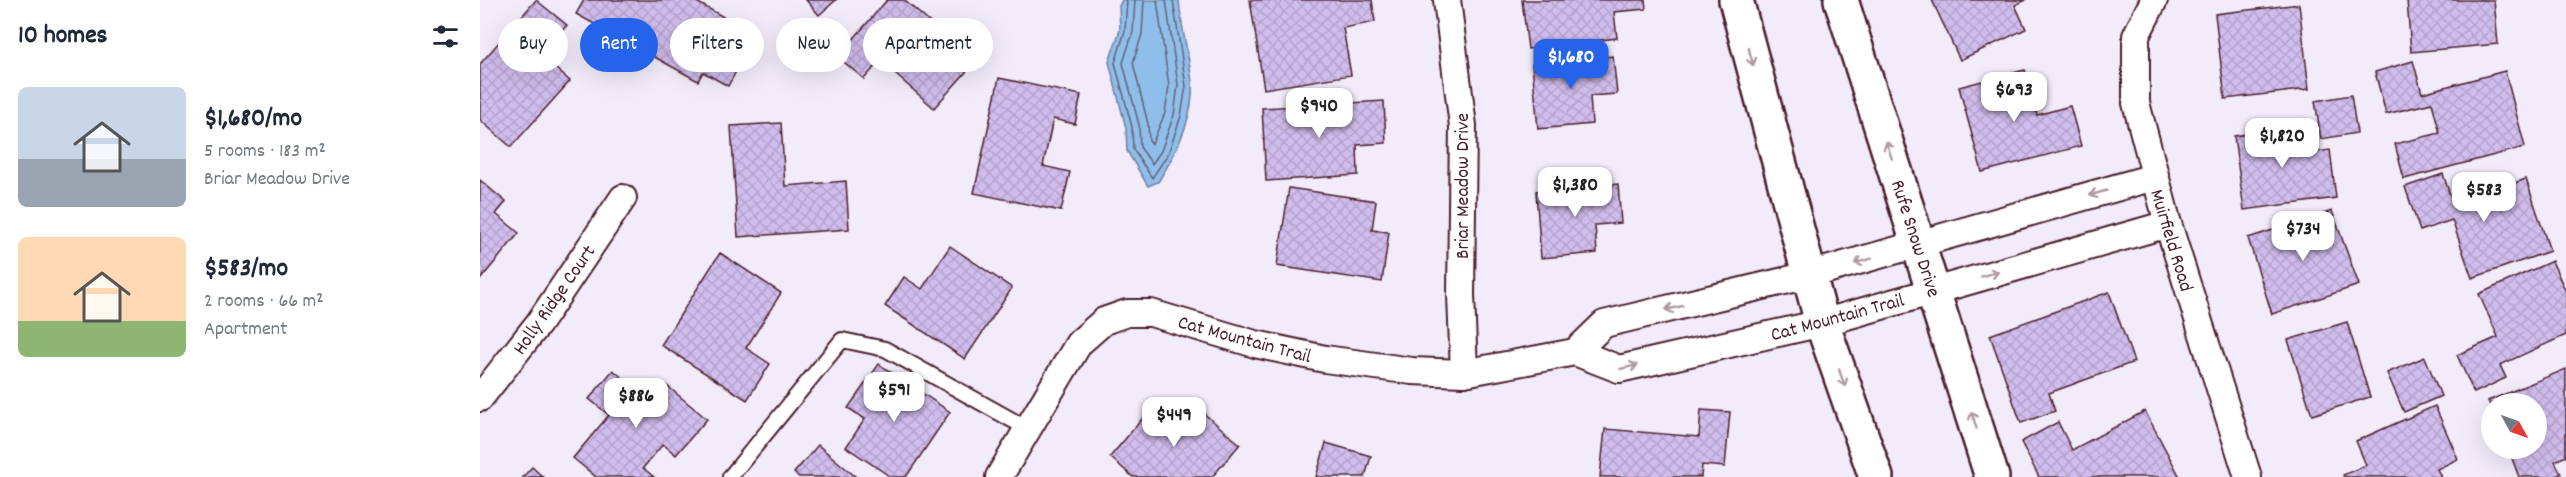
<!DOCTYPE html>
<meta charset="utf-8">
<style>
:root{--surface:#fff;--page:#f2f2f3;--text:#1f2937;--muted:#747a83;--accent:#2563eb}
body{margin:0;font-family:Dekko,sans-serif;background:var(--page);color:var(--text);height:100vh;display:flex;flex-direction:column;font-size:22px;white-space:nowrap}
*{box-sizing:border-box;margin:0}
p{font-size:20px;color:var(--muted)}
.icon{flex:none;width:33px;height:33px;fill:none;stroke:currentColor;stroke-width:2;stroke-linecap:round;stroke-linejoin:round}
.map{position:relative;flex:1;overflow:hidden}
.sheet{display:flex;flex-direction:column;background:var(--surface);width:480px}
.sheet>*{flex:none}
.guide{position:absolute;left:18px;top:18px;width:570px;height:54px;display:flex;gap:12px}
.needle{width:39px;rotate:130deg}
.controls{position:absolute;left:2001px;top:393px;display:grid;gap:12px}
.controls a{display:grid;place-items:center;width:66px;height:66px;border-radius:50%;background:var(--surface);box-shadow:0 6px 24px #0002;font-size:30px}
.price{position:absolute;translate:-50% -51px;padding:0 14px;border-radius:12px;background:#fff;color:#222;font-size:20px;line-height:39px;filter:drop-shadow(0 2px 3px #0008)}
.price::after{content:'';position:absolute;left:50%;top:36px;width:18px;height:14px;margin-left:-9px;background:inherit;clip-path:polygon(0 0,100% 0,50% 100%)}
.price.current{background:var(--accent);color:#fff}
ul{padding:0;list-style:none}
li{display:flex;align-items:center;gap:18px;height:150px;padding:0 18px}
li span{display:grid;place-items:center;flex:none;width:168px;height:120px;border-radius:9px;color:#555}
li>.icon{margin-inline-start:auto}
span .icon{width:72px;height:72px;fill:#fffc;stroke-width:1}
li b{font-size:26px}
h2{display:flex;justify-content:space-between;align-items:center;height:72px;padding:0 18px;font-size:26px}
.pill{padding:0 21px;border-radius:27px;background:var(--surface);box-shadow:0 6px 24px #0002;font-size:21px;line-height:54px}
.pill.current{background:var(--accent);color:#fff}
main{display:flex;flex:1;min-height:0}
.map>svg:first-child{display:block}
.water{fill:#8ebfea;stroke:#737f9e;stroke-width:1.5}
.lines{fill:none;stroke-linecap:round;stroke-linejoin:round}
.shore{stroke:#655f77;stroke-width:1.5}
.building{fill:url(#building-cross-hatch);stroke:#4a1f2b;stroke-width:1.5}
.lane-casing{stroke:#4a1f2b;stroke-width:18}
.street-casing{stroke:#4a1f2b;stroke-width:30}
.secondary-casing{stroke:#4a1f2b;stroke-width:38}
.lane{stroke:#fff;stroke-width:14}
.street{stroke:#fff;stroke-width:26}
.secondary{stroke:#fff;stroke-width:33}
.oneway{stroke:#ae9aa0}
.labels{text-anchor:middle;stroke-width:5;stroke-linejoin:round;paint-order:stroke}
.street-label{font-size:20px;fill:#4a1f2b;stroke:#fff}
</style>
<main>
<section class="sheet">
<h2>10 homes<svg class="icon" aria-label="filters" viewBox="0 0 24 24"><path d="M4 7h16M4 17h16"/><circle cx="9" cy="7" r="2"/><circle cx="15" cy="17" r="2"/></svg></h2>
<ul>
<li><span style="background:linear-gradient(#c9d6e8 60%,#9aa5b1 0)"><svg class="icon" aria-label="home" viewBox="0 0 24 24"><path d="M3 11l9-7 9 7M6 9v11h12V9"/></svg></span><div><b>$1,680/mo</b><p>5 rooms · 183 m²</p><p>Briar Meadow Drive</p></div></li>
<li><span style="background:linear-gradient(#ffd9b3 70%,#8fb573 0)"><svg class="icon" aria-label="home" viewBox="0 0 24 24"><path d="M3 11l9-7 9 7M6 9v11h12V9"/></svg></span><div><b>$583/mo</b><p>2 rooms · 66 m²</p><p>Apartment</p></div></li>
</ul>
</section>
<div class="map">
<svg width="2086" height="477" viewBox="0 0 2086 477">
<defs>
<pattern id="building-cross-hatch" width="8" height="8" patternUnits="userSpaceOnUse" patternTransform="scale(1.5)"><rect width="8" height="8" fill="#d0bded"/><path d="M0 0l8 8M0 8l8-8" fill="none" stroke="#b4a2cb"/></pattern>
</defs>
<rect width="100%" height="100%" fill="#f1ebfa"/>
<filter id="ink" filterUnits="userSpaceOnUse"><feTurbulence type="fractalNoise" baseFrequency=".0167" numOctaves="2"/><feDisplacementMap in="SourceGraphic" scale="12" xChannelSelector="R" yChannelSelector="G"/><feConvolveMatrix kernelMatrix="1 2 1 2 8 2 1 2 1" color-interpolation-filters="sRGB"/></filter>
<g filter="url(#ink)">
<!-- water -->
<path class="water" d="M642,0H699C701,28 709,55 712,82C715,116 695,155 678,182L668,186L647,151L646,128L629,62L640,30L639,6Z"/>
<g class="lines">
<!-- shore -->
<g class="shore">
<polyline points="647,0 645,31 635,63 652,127 653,149 672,178 688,154 701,116 706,86 693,0"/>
<polyline points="655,0 653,32 643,63 659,125 660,147 672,164 681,151 694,115 698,85 686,0"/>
<polyline points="664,0 662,34 653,63 668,124 669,141 672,144 685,113 689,86 677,0"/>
</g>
</g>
<!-- building -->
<g class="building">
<polygon points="56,0 87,25 60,55 90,81 31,147 0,120 0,64"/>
<polygon points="104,0 213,0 276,35 248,86 223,72 218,81 96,14"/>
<polygon points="326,0 356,0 339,15"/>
<polygon points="407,0 424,0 495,62 454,108 400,61 384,79 358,57"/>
<polygon points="770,0 892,0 895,22 863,28 871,75 784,89"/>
<polygon points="1042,0 1165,0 1166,9 1134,12 1137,38 1048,49"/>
<polygon points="1452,0 1546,0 1535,5 1546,29 1480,60"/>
<polygon points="1927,0 2014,0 2018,44 1931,52"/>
<polygon points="1819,4 1829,89 1745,99 1735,14"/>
<polygon points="1133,56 1137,94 1110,96 1112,124 1058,129 1052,64"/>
<polygon points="1933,61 1942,93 2025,71 2045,147 1924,179 1915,144 1960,133 1952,103 1906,114 1895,72"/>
<polygon points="1545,70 1557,115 1590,106 1601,146 1502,172 1479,87"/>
<polygon points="519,78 601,95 595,124 573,119 563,166 590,172 581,211 494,193"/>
<polygon points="1871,95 1877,133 1841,139 1835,101"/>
<polygon points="904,101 906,143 877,145 878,175 786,181 782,108"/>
<polygon points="301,123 305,186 366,181 369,229 258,237 251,126"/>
<polygon points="1825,126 1829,153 1850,150 1856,198 1764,210 1754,136"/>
<polygon points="1963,174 1973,204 2046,179 2070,251 1992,278 1972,220 1940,231 1925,187"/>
<polygon points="0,180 26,202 16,214 39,233 0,280"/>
<polygon points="1138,184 1141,223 1115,225 1117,253 1061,258 1056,191"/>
<polygon points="809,188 896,201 892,230 909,232 902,282 797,266"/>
<polygon points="1852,211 1879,285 1792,314 1768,238"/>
<polygon points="470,246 532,288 485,359 405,306 424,277 442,289"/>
<polygon points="240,253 301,293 266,348 290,364 267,400 181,345"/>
<polygon points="2072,261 2086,292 2086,335 2020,365 2026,378 1994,393 1977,355 2018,337 1999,294"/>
<polygon points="1629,292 1654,362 1569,393 1575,411 1541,423 1510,335"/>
<polygon points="1867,322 1890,397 1832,415 1808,340"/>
<polygon points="1945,357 1961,396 1924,412 1907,373"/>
<polygon points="399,364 470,412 426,477 411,477 366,447 385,419 368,408"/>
<polygon points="2086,369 2086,456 2075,461 2081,474 2072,477 2039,477 2028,448 2056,448 2056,404 2012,404 2012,409 2008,401"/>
<polygon points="133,370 172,402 186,385 227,419 196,455 183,444 163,468 174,477 116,477 93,458 129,415 109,399"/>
<polygon points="673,406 704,433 722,412 760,444 732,477 653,477 630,457"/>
<polygon points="1955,406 1978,459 1957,469 1961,477 1864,477 1863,475 1886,465 1876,441"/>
<polygon points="1221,410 1250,412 1245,467 1222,465 1221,477 1120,477 1125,429 1219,437"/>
<polygon points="1665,411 1700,477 1559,477 1541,442 1578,422 1592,450"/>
<polygon points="846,443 891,456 885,477 836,477"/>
<polygon points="338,445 376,477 319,477 314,473"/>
<polygon points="52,467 63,477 43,477"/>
</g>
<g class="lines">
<defs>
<polyline id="lane" points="250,477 362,340 405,349 548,429"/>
<g id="street">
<polyline points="967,0 983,126 981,295 984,373"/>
<polyline points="1674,0 1656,36 1656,103 1688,224 1768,477"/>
<polyline points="1095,352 1124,324 1329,275 1674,177"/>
<polyline points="0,398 59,323 143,198"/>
<polyline points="519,477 599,343 624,321 647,313 671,313 775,344 845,359 932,371 984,373 1095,352 1139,369 1342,323 1688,224"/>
</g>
<g id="secondary">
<polyline points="1256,0 1342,323 1396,477"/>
<polyline points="1361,0 1512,477"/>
</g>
</defs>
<!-- lane casing -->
<use href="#lane" class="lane-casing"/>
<!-- street casing -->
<use href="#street" class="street-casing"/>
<!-- secondary casing -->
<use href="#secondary" class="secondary-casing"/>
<!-- lane -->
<use href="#lane" class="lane"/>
<!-- street -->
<use href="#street" class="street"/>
<!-- secondary -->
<use href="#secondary" class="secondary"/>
</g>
<!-- one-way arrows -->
<defs><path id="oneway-shaft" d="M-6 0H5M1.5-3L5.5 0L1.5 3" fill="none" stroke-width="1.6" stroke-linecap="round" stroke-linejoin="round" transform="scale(1.5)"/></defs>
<g class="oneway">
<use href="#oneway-shaft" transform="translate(1271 57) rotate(75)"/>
<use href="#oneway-shaft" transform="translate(1409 150) rotate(-108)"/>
<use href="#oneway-shaft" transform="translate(1618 193) rotate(164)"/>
<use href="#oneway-shaft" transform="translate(1383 261) rotate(165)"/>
<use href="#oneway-shaft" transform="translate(1510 274) rotate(-16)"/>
<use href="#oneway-shaft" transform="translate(1194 308) rotate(167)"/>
<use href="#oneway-shaft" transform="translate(1149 367) rotate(-13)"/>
<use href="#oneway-shaft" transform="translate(1362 378) rotate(71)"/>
<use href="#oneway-shaft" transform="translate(1494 420) rotate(-107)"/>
</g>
</g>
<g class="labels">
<!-- street labels -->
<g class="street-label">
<text transform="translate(981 186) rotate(-90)" y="7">Briar Meadow Drive</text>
<text transform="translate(1437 238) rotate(72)" y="7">Rufe Snow Drive</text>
<text transform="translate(1693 240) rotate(73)" y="7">Muirfield Road</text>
<text transform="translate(73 299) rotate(-55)" y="7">Holly Ridge Court</text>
<text transform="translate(1357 316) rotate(-15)" y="7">Cat Mountain Trail</text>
<text transform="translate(765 338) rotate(15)" y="7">Cat Mountain Trail</text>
</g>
</g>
</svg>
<div class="controls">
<a><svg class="needle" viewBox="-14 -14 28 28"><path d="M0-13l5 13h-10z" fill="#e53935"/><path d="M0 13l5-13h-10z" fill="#747a83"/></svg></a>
</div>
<b class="price current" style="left:1091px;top:90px">$1,680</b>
<b class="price" style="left:1534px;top:123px">$693</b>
<b class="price" style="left:839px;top:139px">$940</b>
<b class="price" style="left:1802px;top:169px">$1,820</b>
<b class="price" style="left:1095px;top:218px">$1,380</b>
<b class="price" style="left:2004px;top:223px">$583</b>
<b class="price" style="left:1823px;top:262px">$734</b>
<b class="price" style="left:414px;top:423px">$591</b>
<b class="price" style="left:156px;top:429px">$886</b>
<b class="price" style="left:694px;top:448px">$449</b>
<div class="guide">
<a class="pill">Buy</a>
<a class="pill current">Rent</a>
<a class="pill">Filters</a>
<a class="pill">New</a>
<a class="pill">Apartment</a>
</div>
</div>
</main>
